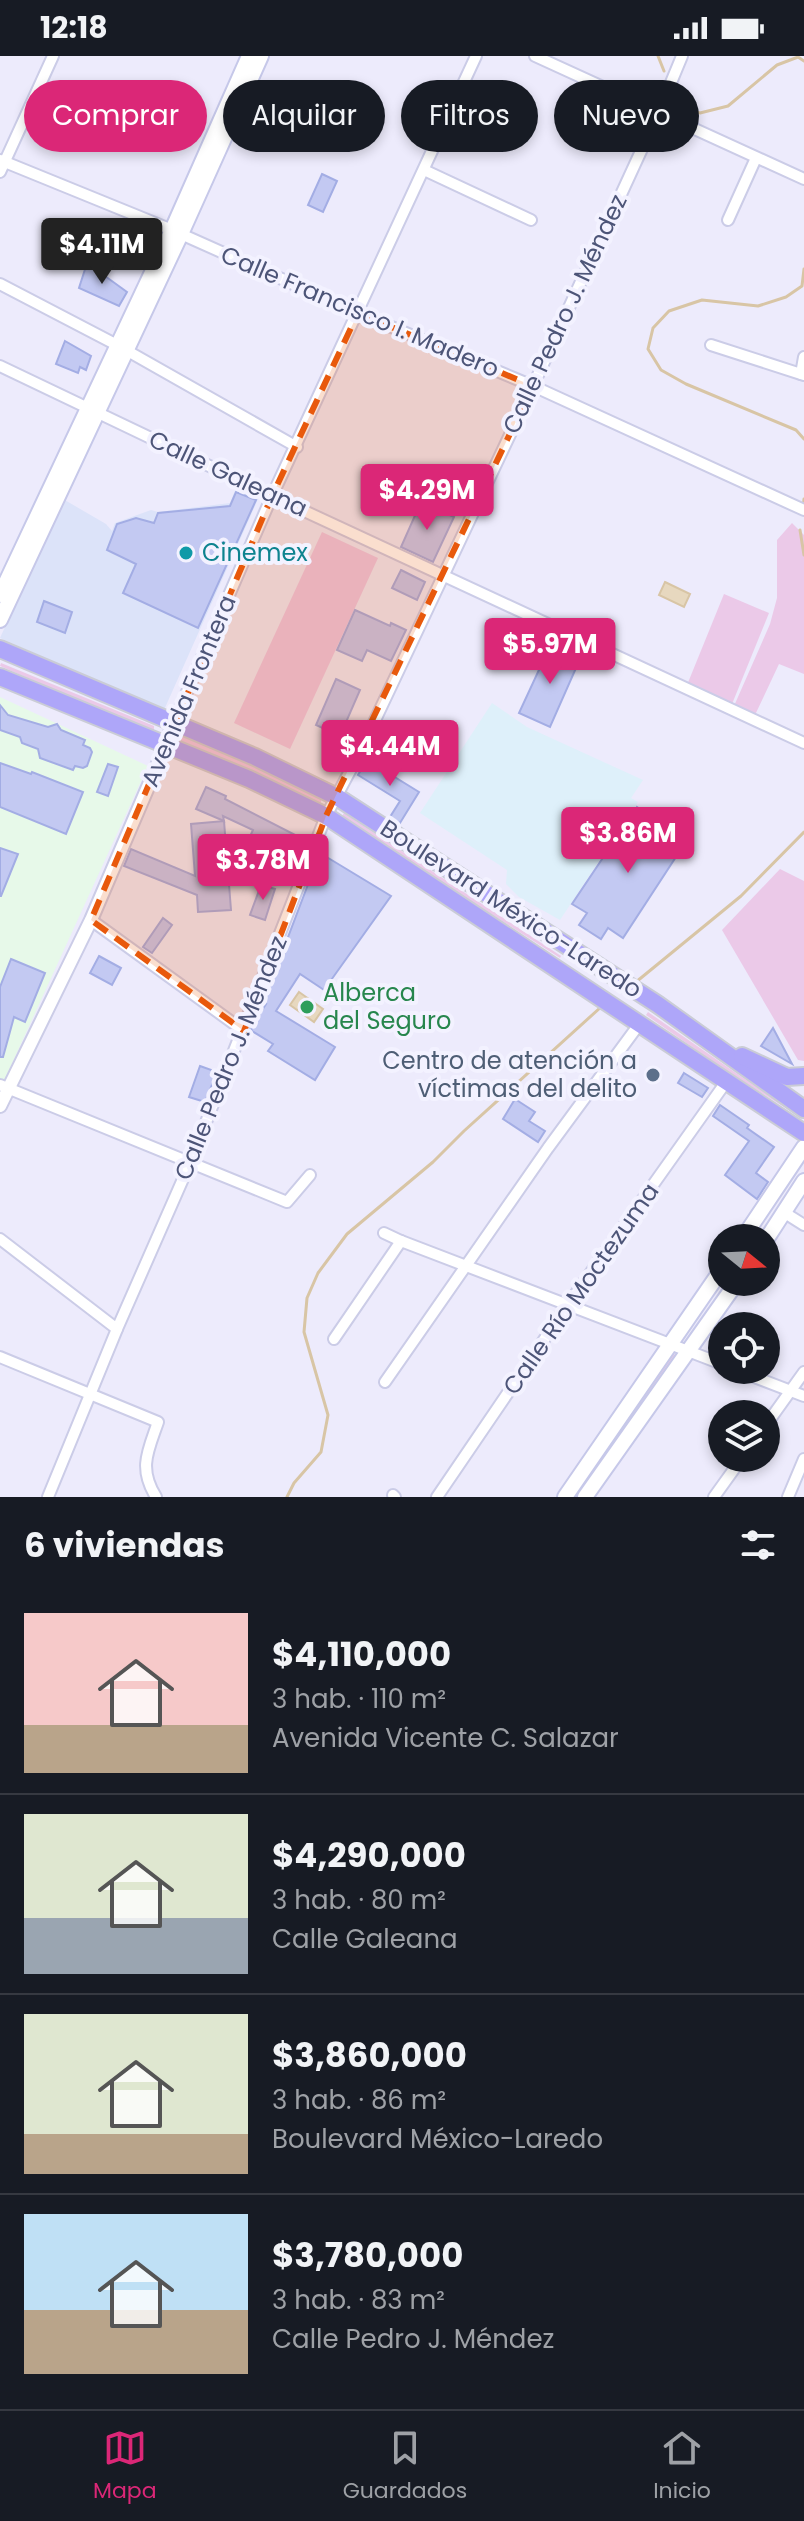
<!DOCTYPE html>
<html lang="es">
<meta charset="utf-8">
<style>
:root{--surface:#171b24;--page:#20242c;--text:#f1f3f6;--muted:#9ea1a6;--line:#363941;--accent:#db2777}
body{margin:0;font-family:Poppins,sans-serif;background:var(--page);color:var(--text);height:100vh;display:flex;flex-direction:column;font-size:30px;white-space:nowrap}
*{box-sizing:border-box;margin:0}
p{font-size:26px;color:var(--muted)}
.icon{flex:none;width:44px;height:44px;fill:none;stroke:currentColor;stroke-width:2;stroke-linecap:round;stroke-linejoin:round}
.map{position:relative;height:1441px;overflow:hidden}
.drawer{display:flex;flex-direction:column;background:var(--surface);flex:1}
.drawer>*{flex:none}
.banner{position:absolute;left:24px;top:24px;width:756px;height:72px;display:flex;gap:16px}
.needle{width:52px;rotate:108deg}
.fabs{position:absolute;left:708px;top:1168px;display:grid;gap:16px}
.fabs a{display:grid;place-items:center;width:72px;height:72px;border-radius:50%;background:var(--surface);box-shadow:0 4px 12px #0003;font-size:40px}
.price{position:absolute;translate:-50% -68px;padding:0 18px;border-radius:8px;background:var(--accent);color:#fff;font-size:26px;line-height:52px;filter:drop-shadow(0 2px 4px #0008)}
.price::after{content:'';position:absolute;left:50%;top:48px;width:24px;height:18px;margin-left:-12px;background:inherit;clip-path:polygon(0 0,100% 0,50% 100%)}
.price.selected{background:#222;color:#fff}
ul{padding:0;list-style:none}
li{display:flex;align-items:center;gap:24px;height:200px;padding:0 24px}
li+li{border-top:2px solid var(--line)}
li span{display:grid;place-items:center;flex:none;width:224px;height:160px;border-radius:0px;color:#555}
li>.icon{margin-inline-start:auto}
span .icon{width:96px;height:96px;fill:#fffc;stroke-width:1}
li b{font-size:34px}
h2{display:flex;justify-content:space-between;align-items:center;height:96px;padding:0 24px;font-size:34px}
.pill{padding:0 28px;border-radius:36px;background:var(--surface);box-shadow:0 4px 12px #0003;font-size:28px;line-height:72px}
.pill.selected{background:var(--accent);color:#fff}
.status{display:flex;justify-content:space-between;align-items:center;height:56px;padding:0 40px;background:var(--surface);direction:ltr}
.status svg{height:22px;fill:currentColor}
.tab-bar{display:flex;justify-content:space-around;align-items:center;height:112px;border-top:2px solid var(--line);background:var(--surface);font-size:22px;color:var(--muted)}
.tab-bar a{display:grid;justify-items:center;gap:4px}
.tab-bar .selected{color:var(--accent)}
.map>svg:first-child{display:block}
.commercial{fill:#dce3f9}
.education{fill:#e7f9e9}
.medical{fill:#def0fa}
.green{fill:#ebc9e8}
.water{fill:#e7d8bf;stroke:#d8c5a5;stroke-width:2}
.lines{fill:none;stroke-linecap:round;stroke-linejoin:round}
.stream{stroke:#d8c5a5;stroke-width:3}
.building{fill:#c3c9f2;stroke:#a3ade4;stroke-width:2}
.minor-casing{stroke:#cbcce7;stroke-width:14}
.tertiary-casing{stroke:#cbcce7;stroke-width:16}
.secondary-casing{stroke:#c6c8e9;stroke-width:18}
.primary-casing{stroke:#caccd6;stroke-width:20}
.minor{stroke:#fff;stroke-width:10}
.tertiary{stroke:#fff;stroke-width:12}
.secondary{stroke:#fff;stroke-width:14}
.primary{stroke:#aea6f9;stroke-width:16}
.marked{fill:#e8590c;fill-opacity:0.2;stroke:#e8590c;stroke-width:6;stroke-dasharray:16 10;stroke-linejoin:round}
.culture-dot{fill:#0f9aa8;stroke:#f3f2ff;stroke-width:3}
.leisure-dot{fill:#2e9e5b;stroke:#f3f2ff;stroke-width:3}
.service-dot{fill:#5c6f8a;stroke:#f3f2ff;stroke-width:3}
.labels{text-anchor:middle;stroke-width:8;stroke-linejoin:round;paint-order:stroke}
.street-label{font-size:24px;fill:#4d5578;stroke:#f3f2ff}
.culture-label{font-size:24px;fill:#0d838f;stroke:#f3f2ff;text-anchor:start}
.leisure-label{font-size:24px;fill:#27864d;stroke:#f3f2ff;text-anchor:start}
.service-label{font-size:24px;fill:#4e5e75;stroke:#f3f2ff;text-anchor:end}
</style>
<div class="status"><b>12:18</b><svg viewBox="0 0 49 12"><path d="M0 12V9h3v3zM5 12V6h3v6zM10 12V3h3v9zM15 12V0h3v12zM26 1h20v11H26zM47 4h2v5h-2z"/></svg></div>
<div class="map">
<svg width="804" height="1441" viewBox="0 0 804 1441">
<rect width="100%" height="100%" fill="#edebfc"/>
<!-- commercial -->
<polygon class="commercial" points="236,432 259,441 164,654 0,582 63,443 106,468 112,475 115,467 151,454 158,456 230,447"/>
<!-- education -->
<polygon class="education" points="0,641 148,710 4,1025 0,1023"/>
<!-- medical -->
<polygon class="medical" points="492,647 527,671 643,724 631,742 638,746 560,864 519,841 506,828 507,814 420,757"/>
<!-- green -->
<g class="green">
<polygon points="792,467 804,479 804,618 779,608 755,659 734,650 770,568 777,542 777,484"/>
<polygon points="322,476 378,502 290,693 234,667"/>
<polygon points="724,538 769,557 732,648 687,629"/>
<polygon points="1,607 154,670 154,674 152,676 0,610"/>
<polygon points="177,677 288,726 321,743 321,746 318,749 240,711 175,684"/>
<polygon points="344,757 561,900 560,902 341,762"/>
<polygon points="780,813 804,825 804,1005 798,1004 722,874"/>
<polygon points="648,956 800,1061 728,1016 646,959"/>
<polygon points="673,1298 677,1299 578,1441 574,1441"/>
</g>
<!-- water -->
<g class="water">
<polygon points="665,526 690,538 684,551 659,539"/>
<polygon points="299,936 323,953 314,966 290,949"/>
</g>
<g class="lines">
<!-- stream -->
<g class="stream">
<polyline points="658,0 664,15"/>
<polyline points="680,43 689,52 700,57 728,50 777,9 798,1 804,5"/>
<polyline points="804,213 802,230 786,241 758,250 702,244 669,255 653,272 648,293 661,314 686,328 796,374 804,383"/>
<polyline points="803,452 804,443"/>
<polyline points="800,474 804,499"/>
<polyline points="636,926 741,840 804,776"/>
<polyline points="287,1441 294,1427 321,1396 328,1359 304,1276 307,1242 318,1217 347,1178 433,1106 464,1075 601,951"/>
</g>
</g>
<!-- building -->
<g class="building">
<polygon points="322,118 337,125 323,156 308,149"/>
<polygon points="125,165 154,175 156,181 151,194 119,182"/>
<polygon points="87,207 127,236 119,250 79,232"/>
<polygon points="65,285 91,300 86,314 80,311 78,317 56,308"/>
<polygon points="236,436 256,444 198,572 123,537 136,508 107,494 117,468 136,462 154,467 158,457 230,450"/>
<polygon points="421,446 454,461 433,506 401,491"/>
<polygon points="401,514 425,526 417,544 392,532"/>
<polygon points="44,545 72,556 65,577 37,566"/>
<polygon points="355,554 390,570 391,567 406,574 391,605 367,594 362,605 337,594"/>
<polygon points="550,590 580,603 550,671 519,657"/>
<polygon points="336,623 360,634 340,680 316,669"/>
<polygon points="0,649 8,659 48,671 57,668 61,674 85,684 83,689 90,692 92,696 87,710 83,712 75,710 73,714 40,702 38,693 22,687 20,681 0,674"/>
<polygon points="367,704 419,736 400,767 390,761 400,745 358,719"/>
<polygon points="0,707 31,718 32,716 83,736 66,778 0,751"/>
<polygon points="108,708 118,711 108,740 97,736"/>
<polygon points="206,731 226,740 225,743 305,784 292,812 247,787 253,774 223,760 224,765 196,753"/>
<polygon points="637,751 687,784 623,882 608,872 601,883 579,869 587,857 572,848"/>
<polygon points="224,765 231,854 198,856 197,839 124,810 131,793 195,820 191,768"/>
<polygon points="0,792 18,798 1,840 0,840"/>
<polygon points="320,797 391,840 324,934 300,918 276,955 335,991 315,1024 268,995 273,988 252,975 251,972 266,948 263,947"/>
<polygon points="261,829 275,833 265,864 250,859"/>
<polygon points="163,862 172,869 152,897 143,891"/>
<polygon points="99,900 121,912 112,929 90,917"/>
<polygon points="11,903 45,917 25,966 14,961 3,1001 0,1001 0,931"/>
<polygon points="773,972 792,1008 761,990"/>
<polygon points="200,1010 217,1016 205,1046 189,1041"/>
<polygon points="684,1017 708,1032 702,1041 678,1027"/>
<polygon points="515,1043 535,1056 529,1065 545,1075 538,1086 503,1063"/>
<polygon points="720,1049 749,1069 747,1072 774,1091 756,1117 768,1126 757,1143 725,1119 749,1085 713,1060"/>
</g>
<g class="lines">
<defs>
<g id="minor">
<polyline points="535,0 804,123"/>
<polyline points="0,104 172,174 358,257 533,330 804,454"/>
<polyline points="424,114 531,164"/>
<polyline points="0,116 53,0"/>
<polyline points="728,164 756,102"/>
<polyline points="0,228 117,289 297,391"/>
<polyline points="711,289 804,319"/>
<polyline points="0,310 272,440 804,687"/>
<polyline points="801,318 804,301"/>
<polyline points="173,668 272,440 476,0"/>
<polyline points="91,864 244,975"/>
<polyline points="0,1029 287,1146 310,1119"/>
<polyline points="785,1157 804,1169"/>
<polyline points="384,1177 401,1185 722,1308"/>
<polyline points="0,1183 117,1273"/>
<polyline points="334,1283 401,1185"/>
<path d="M0,1301L158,1366C148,1395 138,1412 156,1441"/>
<polyline points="736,1314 804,1340"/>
<polyline points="385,1326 548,1092 640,967"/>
<polyline points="766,1369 804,1316"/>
<polyline points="393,1439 395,1441"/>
<polyline points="48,1441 117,1273 190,1107 326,760 359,698 533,330 658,58 682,0"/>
<polyline points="437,1441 567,1250 726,1026"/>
<polyline points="714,1441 742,1402"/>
<polyline points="788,1441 804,1403"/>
</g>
<polyline id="tertiary" points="0,1050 91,864 166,689 173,668"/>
<g id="secondary">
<polyline points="0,539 172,174 249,0"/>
<polyline points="0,564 181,178 261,0"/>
<polyline points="743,1182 804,1091"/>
<polyline points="766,1184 804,1125"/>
<polyline points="565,1441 722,1213"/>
<polyline points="585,1441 737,1226"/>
</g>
<g id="primary">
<polyline points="0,593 255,701 337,741 657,948 804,1053"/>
<polyline points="0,621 249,723 326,760 804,1077"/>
<polyline points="742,1000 787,1021 804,1020"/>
</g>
</defs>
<!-- minor casing -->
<use href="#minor" class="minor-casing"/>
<!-- tertiary casing -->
<use href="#tertiary" class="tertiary-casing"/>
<!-- secondary casing -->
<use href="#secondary" class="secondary-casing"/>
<!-- primary casing -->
<use href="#primary" class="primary-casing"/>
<!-- minor -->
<use href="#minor" class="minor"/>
<!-- tertiary -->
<use href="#tertiary" class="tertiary"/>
<!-- secondary -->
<use href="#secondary" class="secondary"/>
<!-- primary -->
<use href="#primary" class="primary"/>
</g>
<!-- marked area -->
<path class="marked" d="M358,257L533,330L326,760L244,975L91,864L272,440Z"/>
<!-- markers -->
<circle class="culture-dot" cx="186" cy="497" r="8"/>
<circle class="leisure-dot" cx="307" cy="951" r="8"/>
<circle class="service-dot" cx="653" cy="1019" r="8"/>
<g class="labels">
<!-- street labels -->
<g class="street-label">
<text transform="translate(360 256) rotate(23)" y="8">Calle Francisco I. Madero</text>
<text transform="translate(565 258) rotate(-65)" y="8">Calle Pedro J. Méndez</text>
<text transform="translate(228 418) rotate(25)" y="8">Calle Galeana</text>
<text transform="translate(189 635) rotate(-67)" y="8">Avenida Frontera</text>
<text transform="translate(511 853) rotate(33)" y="8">Boulevard México-Laredo</text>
<text transform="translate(231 1002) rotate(-68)" y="8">Calle Pedro J. Méndez</text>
<text transform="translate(581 1233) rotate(-55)" y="8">Calle Río Moctezuma</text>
</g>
<!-- culture labels -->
<g class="culture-label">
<text x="202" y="505">Cinemex</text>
</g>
<!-- leisure labels -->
<g class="leisure-label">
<text x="323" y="945">Alberca<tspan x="323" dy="28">del Seguro</tspan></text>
</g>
<!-- service labels -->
<g class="service-label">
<text x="637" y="1013">Centro de atención a<tspan x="637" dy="28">víctimas del delito</tspan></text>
</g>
</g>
</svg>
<div class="fabs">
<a><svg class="needle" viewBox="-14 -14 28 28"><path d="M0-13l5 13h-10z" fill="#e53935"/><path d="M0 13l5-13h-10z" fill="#9ea1a6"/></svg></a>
<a><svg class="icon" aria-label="locate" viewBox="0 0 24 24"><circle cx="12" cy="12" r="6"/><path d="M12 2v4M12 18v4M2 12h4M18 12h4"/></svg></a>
<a><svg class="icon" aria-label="layers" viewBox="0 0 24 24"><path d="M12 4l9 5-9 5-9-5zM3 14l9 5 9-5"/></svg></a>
</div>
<b class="price selected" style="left:102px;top:230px">$4.11M</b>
<b class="price" style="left:427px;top:476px">$4.29M</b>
<b class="price" style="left:550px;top:630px">$5.97M</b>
<b class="price" style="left:390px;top:732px">$4.44M</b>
<b class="price" style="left:628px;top:819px">$3.86M</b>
<b class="price" style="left:263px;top:846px">$3.78M</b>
<div class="banner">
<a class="pill selected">Comprar</a>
<a class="pill">Alquilar</a>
<a class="pill">Filtros</a>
<a class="pill">Nuevo</a>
</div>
</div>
<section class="drawer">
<h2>6 viviendas<svg class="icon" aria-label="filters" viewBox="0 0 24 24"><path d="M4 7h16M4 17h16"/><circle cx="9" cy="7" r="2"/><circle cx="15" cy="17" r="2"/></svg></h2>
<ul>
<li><span style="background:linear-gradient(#f6c9c9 70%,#b9a48a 0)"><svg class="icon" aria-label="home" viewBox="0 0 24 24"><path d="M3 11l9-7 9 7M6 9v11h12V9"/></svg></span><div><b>$4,110,000</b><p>3 hab. · 110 m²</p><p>Avenida Vicente C. Salazar</p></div></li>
<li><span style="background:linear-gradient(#dfe7d0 65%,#9aa5b1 0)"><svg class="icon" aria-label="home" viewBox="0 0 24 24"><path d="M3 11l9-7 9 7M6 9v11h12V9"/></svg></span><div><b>$4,290,000</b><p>3 hab. · 80 m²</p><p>Calle Galeana</p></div></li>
<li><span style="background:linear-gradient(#dfe7d0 75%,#b9a48a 0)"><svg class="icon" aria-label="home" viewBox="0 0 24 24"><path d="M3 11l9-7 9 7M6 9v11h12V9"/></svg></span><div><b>$3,860,000</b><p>3 hab. · 86 m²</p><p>Boulevard México-Laredo</p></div></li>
<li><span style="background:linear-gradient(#bfe0f5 60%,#b9a48a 0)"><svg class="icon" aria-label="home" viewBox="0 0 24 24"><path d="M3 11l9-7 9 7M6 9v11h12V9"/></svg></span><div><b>$3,780,000</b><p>3 hab. · 83 m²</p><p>Calle Pedro J. Méndez</p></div></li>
</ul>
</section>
<nav class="tab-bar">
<a class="selected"><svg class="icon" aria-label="map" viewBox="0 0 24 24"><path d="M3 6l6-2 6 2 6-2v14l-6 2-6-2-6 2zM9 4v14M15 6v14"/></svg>Mapa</a>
<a><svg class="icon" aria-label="saved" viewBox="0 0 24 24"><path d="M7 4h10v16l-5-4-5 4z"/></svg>Guardados</a>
<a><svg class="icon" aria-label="home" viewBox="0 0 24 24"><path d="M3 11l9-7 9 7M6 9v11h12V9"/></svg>Inicio</a>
</nav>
